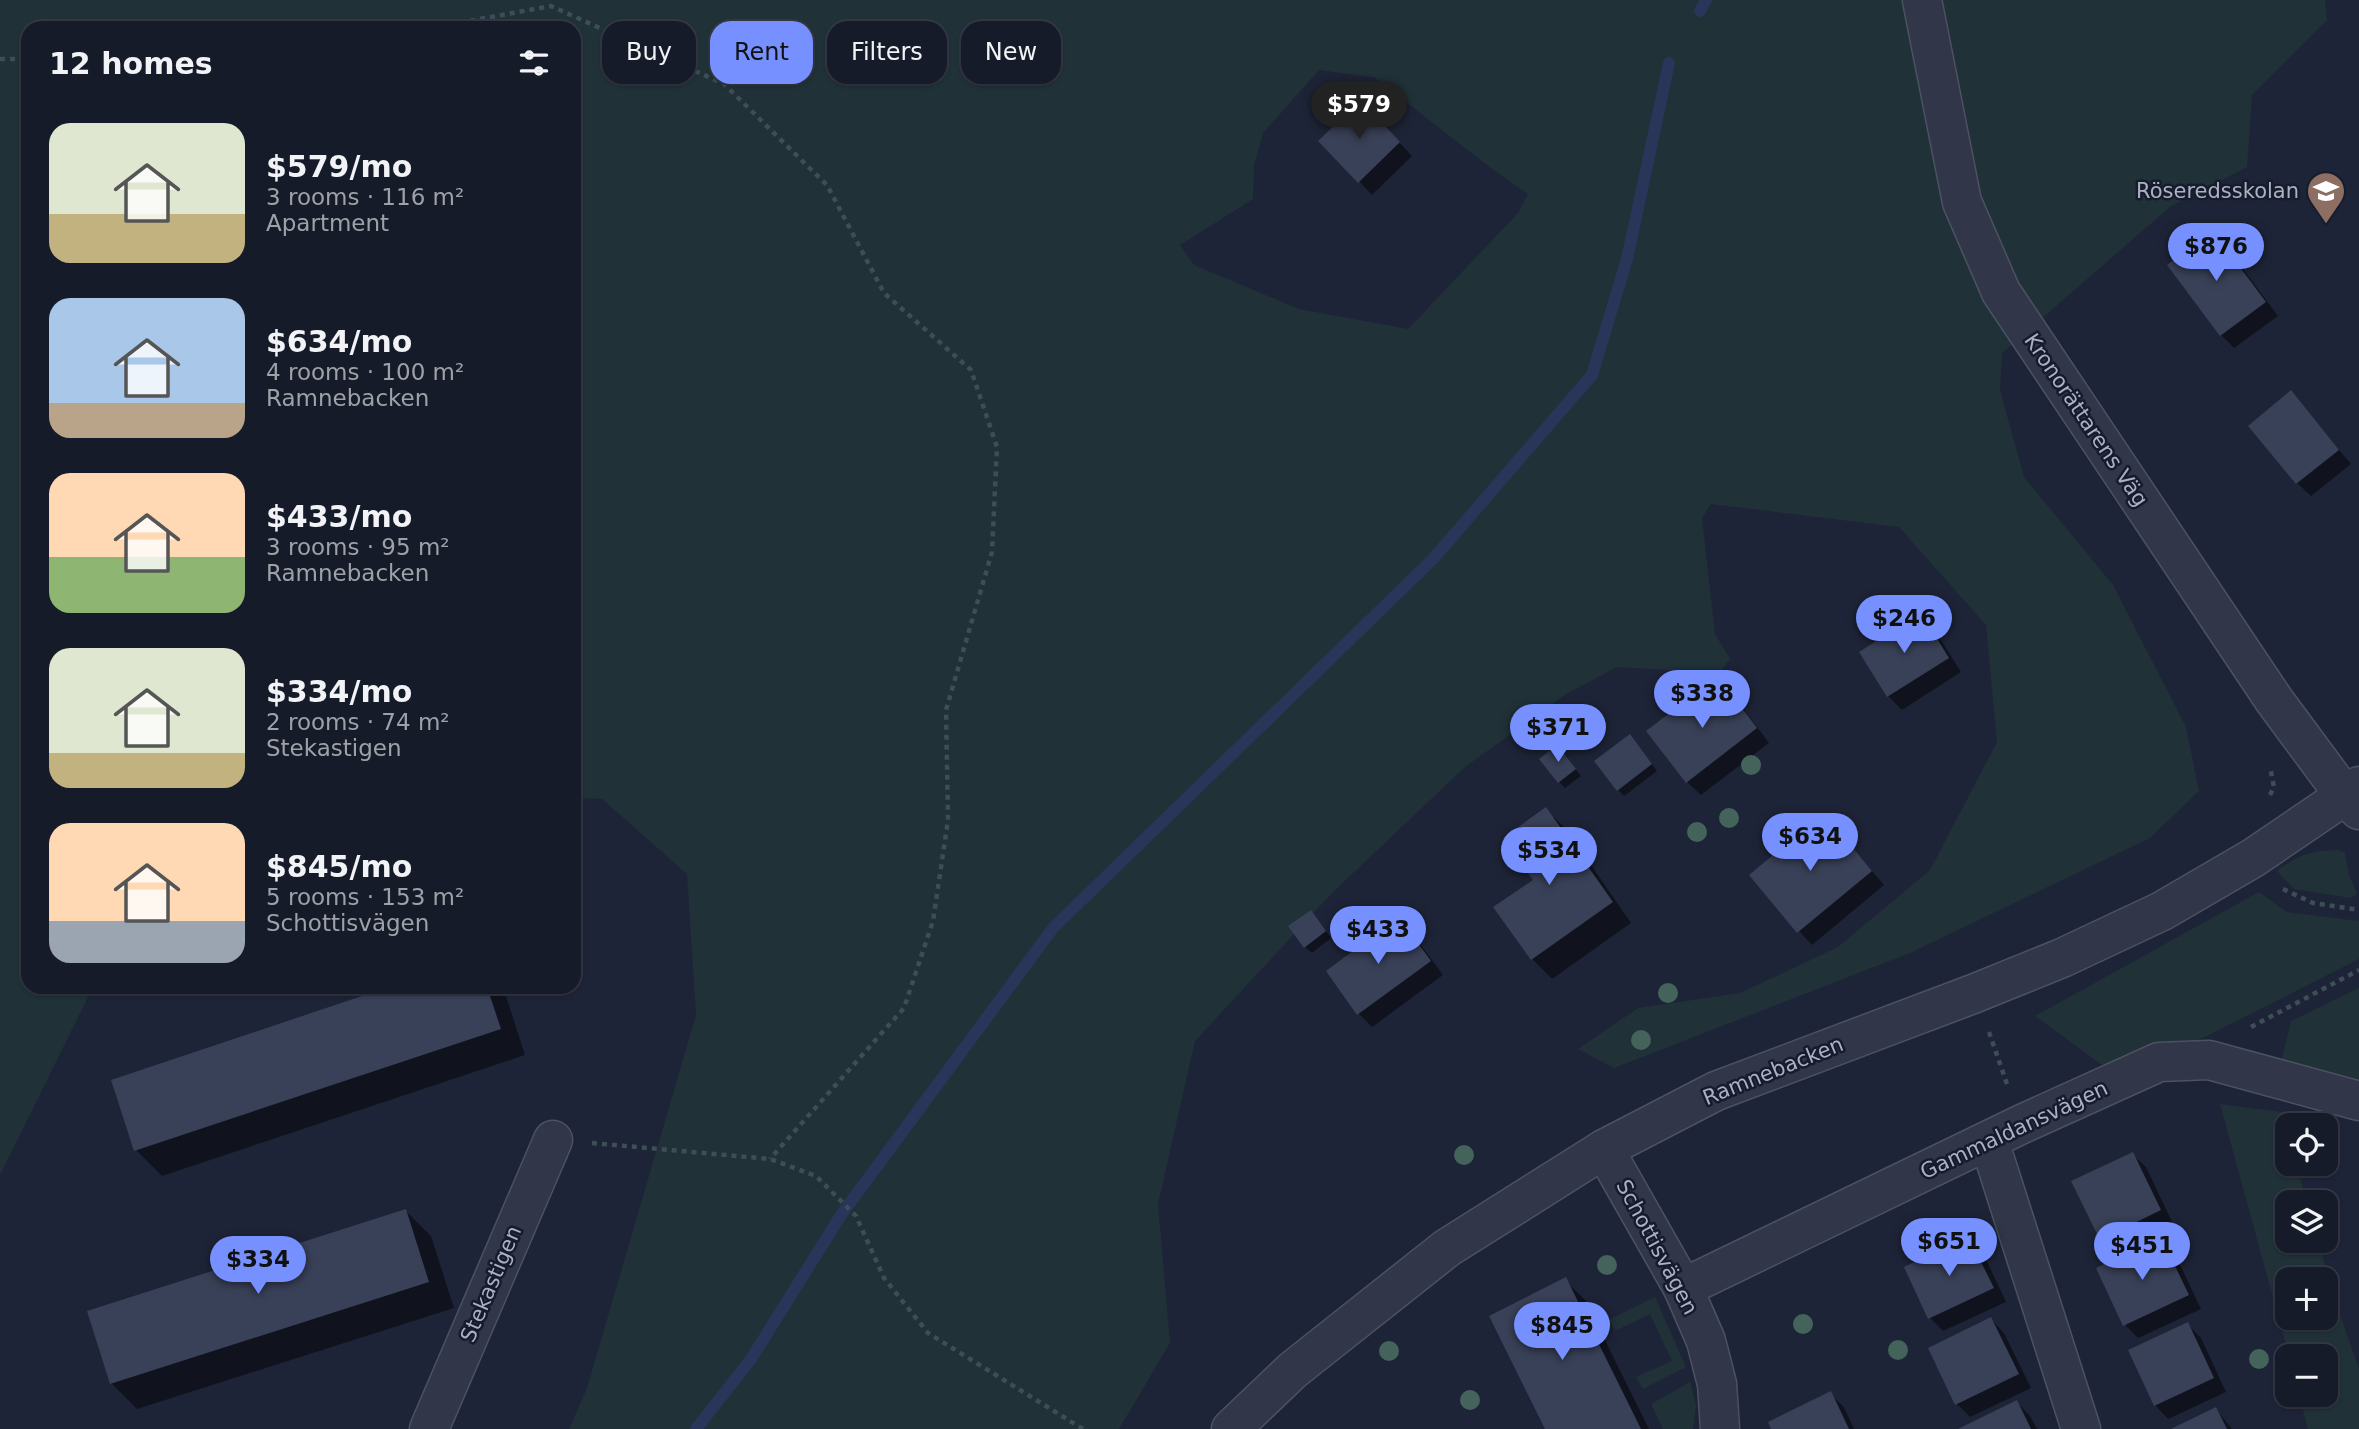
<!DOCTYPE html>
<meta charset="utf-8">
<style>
:root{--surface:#161b29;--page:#232835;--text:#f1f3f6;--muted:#9ea1a8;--line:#353946;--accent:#7691ff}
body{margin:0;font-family:"DejaVu Sans",sans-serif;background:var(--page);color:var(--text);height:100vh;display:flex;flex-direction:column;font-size:26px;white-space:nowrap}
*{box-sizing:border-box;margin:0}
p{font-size:23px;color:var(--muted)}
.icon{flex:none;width:38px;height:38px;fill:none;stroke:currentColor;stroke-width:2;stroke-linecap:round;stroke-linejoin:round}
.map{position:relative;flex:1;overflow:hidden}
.panel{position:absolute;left:21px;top:21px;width:560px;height:973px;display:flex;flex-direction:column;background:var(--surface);border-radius:21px;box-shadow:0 2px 5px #0004,0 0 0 2px var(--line)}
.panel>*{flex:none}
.top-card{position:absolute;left:602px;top:21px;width:665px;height:63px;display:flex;gap:14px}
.controls{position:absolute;left:2275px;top:1113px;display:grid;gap:14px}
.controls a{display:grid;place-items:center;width:63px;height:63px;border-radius:14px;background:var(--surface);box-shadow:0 2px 5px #0004,0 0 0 2px var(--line);font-size:35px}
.price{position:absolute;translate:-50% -60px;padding:0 16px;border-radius:24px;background:var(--accent);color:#111;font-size:23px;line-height:46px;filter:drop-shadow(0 2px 4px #0008)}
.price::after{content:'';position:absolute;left:50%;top:42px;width:21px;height:16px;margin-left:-10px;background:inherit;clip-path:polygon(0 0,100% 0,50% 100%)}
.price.selected{background:#222;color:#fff}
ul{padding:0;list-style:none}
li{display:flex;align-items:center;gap:21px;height:175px;padding:0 28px}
li span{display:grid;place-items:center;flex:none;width:196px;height:140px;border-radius:21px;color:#555}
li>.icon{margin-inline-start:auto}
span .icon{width:84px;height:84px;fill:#fffc;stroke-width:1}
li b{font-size:30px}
h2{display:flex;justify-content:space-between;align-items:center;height:84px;padding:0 28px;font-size:30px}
.pill{padding:0 24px;border-radius:21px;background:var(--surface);box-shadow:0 2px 5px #0004,0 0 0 2px var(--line);font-size:24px;line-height:63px}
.pill.selected{background:var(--accent);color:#111}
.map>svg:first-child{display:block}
.green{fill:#203138;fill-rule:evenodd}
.shadow{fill:#0007}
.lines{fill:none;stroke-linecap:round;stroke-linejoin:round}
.stream{stroke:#2a355a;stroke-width:12}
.building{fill:#394158}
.minor-casing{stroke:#4c5163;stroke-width:41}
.path{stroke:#3d4e56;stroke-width:4.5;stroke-dasharray:5 5;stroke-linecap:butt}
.minor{stroke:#313648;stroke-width:38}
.tree{fill:#43635b}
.labels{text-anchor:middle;stroke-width:5;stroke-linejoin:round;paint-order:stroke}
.poi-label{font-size:21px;fill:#abb0c5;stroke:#171c2c;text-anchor:end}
.street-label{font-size:21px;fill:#abb0c5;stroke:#171c2c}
</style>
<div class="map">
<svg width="2359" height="1429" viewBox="0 0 2359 1429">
<rect width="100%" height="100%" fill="#1e2437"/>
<!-- green -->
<g class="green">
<path d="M0,0H2325L2327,20L2252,95L2247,167L2170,207L2002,353L2000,390L2024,477L2113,585L2186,727L2199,791L2150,838L1910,953L1614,1068L1578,1049L1638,1008L1740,993L1838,947L1930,870L1997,742L1986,625L1899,527L1711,504L1702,518L1715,634L1730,659L1720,673L1617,667L1568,693L1465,767L1331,894L1195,1041L1158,1204L1170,1343L1119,1429H569L587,1388L696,1015L687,874L602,799L574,798V28H28V987H93L0,1175ZM1319,70L1374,77L1492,169L1528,194L1519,212L1408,329L1299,309L1194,265L1180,245L1253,199L1254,166L1263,133Z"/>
<path d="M2338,850L2345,853L2349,875L2357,894L2351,898L2294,889L2277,871C2300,854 2310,851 2338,850Z"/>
<polygon points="2259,892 2287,912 2359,921 2359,959 2205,1037 2109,1070 2035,1016"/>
<polygon points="2359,988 2359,1081 2281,1062 2291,1021"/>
<path d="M2220,1104L2281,1112L2287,1132V1164H2296L2307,1202H2287V1241H2318L2337,1306L2359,1369V1429H2308L2299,1395H2326V1356H2289ZM2326,1279V1318H2287V1279Z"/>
<polygon points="1655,1297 1686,1367 1643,1389 1636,1377 1672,1361 1650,1314 1615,1331 1608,1320"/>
<polygon points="1690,1382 1696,1405 1693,1429 1663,1429 1651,1404"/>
</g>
<!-- shadow -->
<g class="shadow">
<polygon points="1374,115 1412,156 1372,195 1359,181"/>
<polygon points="2213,233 2226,246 2278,316 2234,348 2221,335"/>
<polygon points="2290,393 2351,464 2311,496 2297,483"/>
<polygon points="1920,615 1934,629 1961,672 1902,710 1888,696 1861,652"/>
<polygon points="1717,678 1731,692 1769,743 1701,795 1687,782 1649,731"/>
<polygon points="1636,743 1657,771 1624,796 1618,790"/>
<polygon points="1563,754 1581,776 1565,788 1559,782"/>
<polygon points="1546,810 1566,829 1631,923 1552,979 1532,959 1496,907 1535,880"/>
<polygon points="1824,815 1884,885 1812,945 1799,931"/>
<polygon points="1311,912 1331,938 1312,953 1305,947"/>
<polygon points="1399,920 1412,933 1443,975 1372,1027 1359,1014 1328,971"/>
<polygon points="394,987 503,987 525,1055 162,1176 136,1150"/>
<polygon points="2132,1154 2146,1167 2173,1224 2115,1252 2101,1239"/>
<polygon points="406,1211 431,1236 454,1308 137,1409 111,1383"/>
<polygon points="1968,1238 1982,1251 2006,1302 1943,1331 1930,1318"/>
<polygon points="2160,1239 2174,1252 2201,1309 2138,1338 2125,1325"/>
<polygon points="1565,1280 1585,1300 1649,1429 1547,1429"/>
<polygon points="1991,1319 2004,1333 2031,1388 1970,1417 1957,1404"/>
<polygon points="2188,1325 2201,1338 2226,1392 2168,1419 2155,1405"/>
<polygon points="1830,1394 1844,1407 1854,1429 1773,1429"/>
<polygon points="2017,1402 2030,1416 2037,1429 1962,1429"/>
<polygon points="2216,1409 2232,1429 2175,1429"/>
</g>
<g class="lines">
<!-- stream -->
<g class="stream">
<polyline points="1700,11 1706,0"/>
<polyline points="696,1429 751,1359 841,1215 1053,928 1433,559 1592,375 1627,259 1669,63"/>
</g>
</g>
<!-- building -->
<g class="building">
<polygon points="1361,100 1400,142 1358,183 1318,141"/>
<polygon points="2213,231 2266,302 2220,336 2167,265"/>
<polygon points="2291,390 2339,450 2296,484 2248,426"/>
<polygon points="1921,613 1949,658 1887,697 1859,652"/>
<polygon points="1718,676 1757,728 1686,783 1646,731"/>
<polygon points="1630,734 1652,764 1617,791 1594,761"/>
<polygon points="1557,745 1576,769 1558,783 1539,759"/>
<polygon points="1546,807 1613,902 1531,960 1493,907 1533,880 1503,838"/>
<polygon points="1824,813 1872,871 1797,933 1749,875"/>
<polygon points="1311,910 1326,931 1304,948 1288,926"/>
<polygon points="1399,917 1431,961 1357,1015 1326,971"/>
<polygon points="389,987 487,987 501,1029 134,1151 111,1080"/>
<polygon points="2133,1152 2161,1210 2100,1240 2071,1181"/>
<polygon points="406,1209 429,1282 110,1384 87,1311"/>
<polygon points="1968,1236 1994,1288 1928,1319 1904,1267"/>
<polygon points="2161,1237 2189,1295 2123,1326 2096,1268"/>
<polygon points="1566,1277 1588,1322 1641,1429 1545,1429 1489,1316"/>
<polygon points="1991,1317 2019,1374 1955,1405 1928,1348"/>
<polygon points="2188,1322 2214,1378 2154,1406 2128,1350"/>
<polygon points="1831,1391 1849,1429 1771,1429 1768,1422"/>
<polygon points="2017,1400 2031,1429 1958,1429"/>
<polygon points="2216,1407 2227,1429 2171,1429"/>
</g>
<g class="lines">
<defs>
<g id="minor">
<polyline points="1922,0 1962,202 2001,292 2274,700 2345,796 2359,810"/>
<polyline points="1989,1141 2081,1429"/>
<polyline points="1604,1149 1683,1288 1706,1341 1717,1384 1720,1429"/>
<polyline points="1683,1288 2022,1124 2159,1062 2209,1060 2359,1101"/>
<polyline points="429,1429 553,1140"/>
<polyline points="1231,1429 1293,1370 1447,1248 1604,1149 1716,1091 1973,994 2062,958 2162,911 2253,858 2359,786"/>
</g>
</defs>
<!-- minor casing -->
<use href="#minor" class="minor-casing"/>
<!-- path -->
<g class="path">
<polyline points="431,28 551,6 724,84 827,185 884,293 971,370 997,447 992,552 946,710 948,820 933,921 904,1008 770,1159"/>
<polyline points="0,59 28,59"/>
<polyline points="2270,795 2274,787 2270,767"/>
<polyline points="2283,889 2313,903 2359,910"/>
<polyline points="2251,1027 2359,970"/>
<polyline points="1989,1032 2008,1087"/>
<polyline points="592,1143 770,1159 816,1176 856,1216 884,1278 928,1333 1083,1429"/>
</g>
<!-- minor -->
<use href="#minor" class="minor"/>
</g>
<!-- trees -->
<g class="tree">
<circle cx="1751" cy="765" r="10"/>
<circle cx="1729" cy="818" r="10"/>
<circle cx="1697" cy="832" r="10"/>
<circle cx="1668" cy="993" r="10"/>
<circle cx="1641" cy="1040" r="10"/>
<circle cx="1464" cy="1155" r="10"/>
<circle cx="1607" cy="1265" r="10"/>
<circle cx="1803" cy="1324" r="10"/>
<circle cx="1898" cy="1350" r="10"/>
<circle cx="1389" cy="1351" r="10"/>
<circle cx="2259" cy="1359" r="10"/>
<circle cx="1470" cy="1400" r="10"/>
</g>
<!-- icons -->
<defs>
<symbol id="school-pin" viewBox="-11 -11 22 30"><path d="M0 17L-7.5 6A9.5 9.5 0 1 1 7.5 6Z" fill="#8d6e63" stroke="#171c2c"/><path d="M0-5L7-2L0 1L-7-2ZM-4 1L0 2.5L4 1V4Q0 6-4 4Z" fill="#fff"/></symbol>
</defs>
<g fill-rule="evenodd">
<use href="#school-pin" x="2304" y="169" width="44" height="60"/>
</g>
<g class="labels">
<!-- poi labels -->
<g class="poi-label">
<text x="2299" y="198">Röseredsskolan</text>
</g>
<!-- street labels -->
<g class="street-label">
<text transform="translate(2086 420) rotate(56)" y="7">Kronorättarens Väg</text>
<text transform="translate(1773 1071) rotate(-22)" y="7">Ramnebacken</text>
<text transform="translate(2014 1130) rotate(-25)" y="7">Gammaldansvägen</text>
<text transform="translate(1657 1247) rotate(62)" y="7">Schottisvägen</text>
<text transform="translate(491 1284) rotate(-67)" y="7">Stekastigen</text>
</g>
</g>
</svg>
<div class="controls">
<a><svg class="icon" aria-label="locate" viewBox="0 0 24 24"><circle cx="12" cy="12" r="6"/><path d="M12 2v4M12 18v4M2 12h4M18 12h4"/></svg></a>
<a><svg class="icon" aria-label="layers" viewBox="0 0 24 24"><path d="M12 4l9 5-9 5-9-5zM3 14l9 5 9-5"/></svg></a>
<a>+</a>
<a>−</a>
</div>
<b class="price selected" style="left:1359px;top:141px">$579</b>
<b class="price" style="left:2216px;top:283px">$876</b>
<b class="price" style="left:1904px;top:655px">$246</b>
<b class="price" style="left:1702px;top:730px">$338</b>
<b class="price" style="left:1558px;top:764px">$371</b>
<b class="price" style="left:1810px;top:873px">$634</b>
<b class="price" style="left:1549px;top:887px">$534</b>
<b class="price" style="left:1378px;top:966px">$433</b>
<b class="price" style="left:1949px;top:1278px">$651</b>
<b class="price" style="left:2142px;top:1282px">$451</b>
<b class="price" style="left:258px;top:1296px">$334</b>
<b class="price" style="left:1562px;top:1362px">$845</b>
<div class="top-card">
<a class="pill">Buy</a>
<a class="pill selected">Rent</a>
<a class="pill">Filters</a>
<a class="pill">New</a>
</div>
<section class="panel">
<h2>12 homes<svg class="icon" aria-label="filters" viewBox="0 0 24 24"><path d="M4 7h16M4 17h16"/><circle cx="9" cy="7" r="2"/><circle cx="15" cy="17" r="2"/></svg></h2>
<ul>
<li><span style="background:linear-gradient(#dfe7d0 65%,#c2b280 0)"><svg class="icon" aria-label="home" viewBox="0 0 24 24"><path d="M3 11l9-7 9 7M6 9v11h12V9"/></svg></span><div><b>$579/mo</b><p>3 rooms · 116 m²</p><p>Apartment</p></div></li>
<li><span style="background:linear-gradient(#a9c7e8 75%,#b9a48a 0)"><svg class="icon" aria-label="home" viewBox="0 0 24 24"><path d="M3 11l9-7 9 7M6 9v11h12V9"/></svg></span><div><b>$634/mo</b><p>4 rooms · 100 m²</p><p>Ramnebacken</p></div></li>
<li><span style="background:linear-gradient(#ffd9b3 60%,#8fb573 0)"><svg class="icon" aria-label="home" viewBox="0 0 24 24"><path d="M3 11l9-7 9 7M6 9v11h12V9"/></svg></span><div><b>$433/mo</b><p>3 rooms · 95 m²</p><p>Ramnebacken</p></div></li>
<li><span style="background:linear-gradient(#dfe7d0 75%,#c2b280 0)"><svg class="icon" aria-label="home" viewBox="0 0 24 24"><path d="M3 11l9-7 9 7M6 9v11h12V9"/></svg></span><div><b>$334/mo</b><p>2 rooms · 74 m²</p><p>Stekastigen</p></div></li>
<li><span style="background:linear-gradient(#ffd9b3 70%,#9aa5b1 0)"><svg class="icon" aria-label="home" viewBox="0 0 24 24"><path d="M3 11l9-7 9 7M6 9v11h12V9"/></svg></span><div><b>$845/mo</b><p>5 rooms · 153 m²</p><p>Schottisvägen</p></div></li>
</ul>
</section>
</div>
